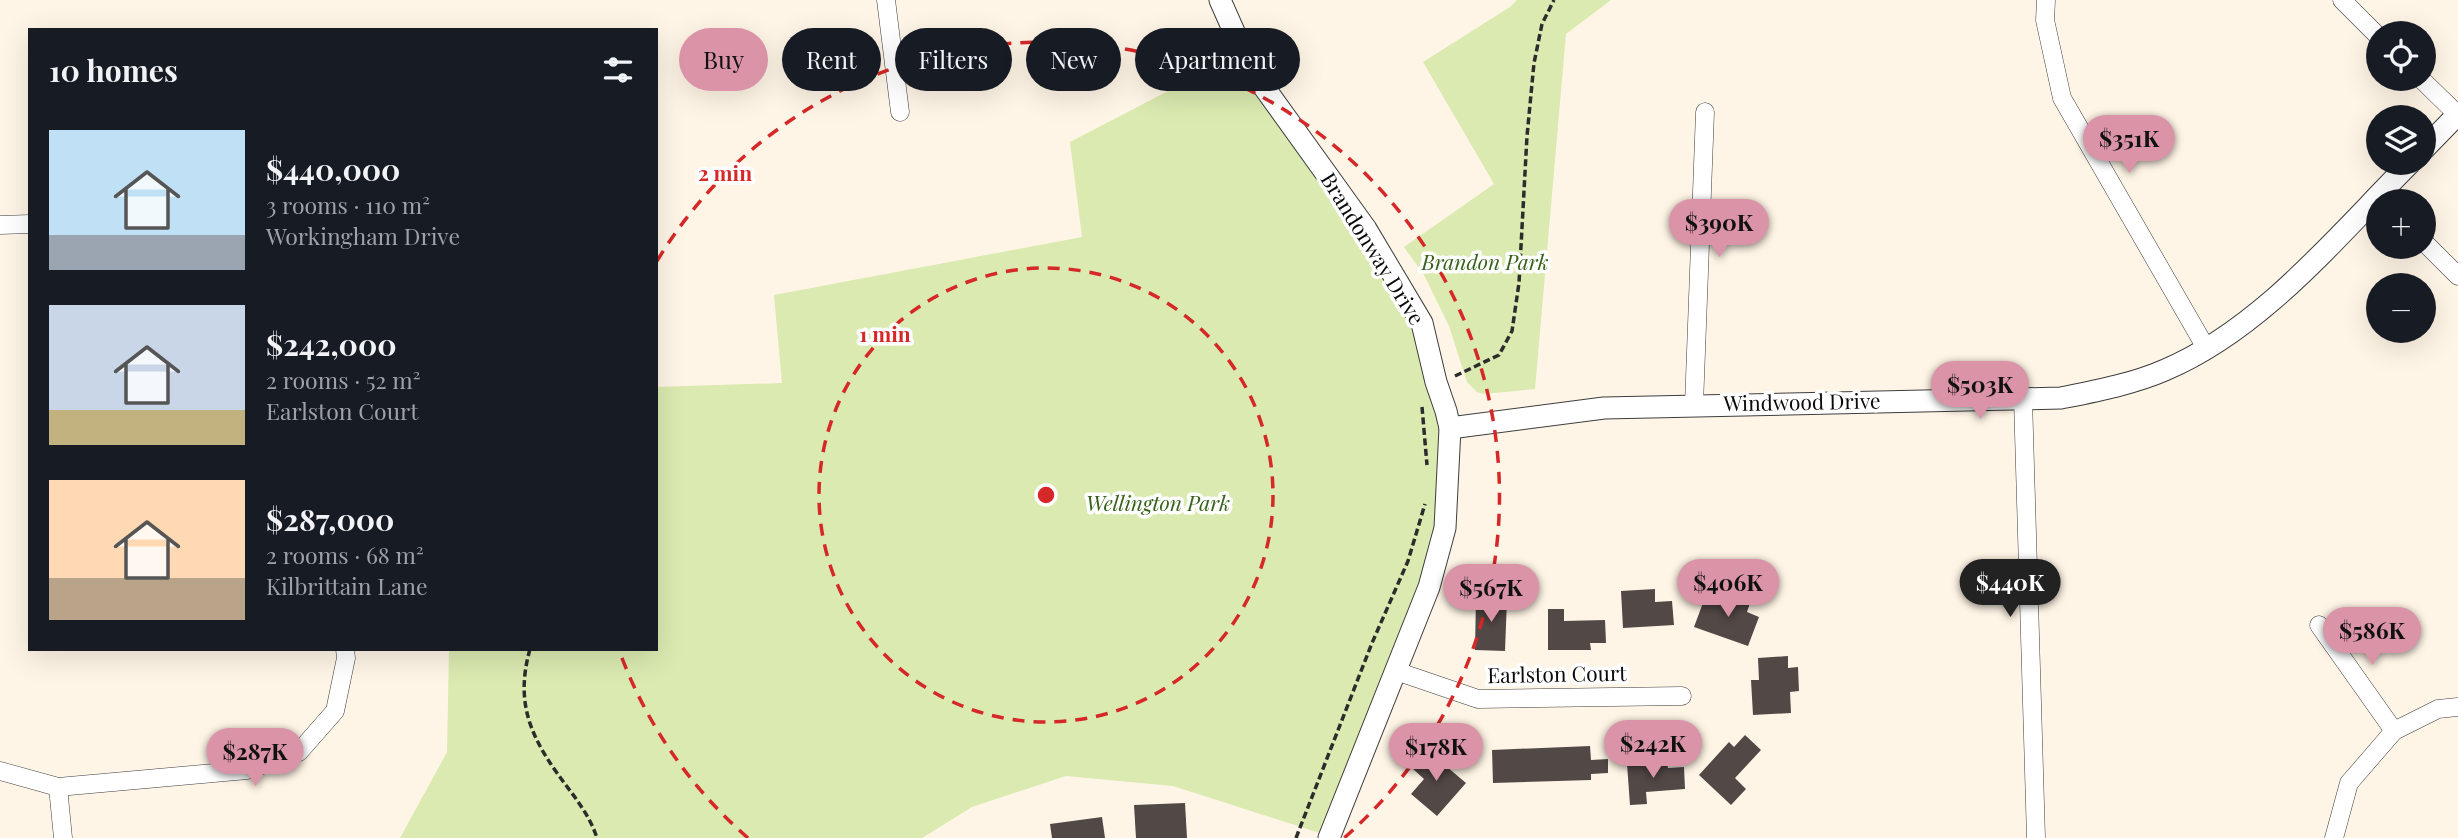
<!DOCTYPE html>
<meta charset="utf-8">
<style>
:root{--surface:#171b24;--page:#242831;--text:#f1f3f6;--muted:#9ea1a6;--accent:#da93a7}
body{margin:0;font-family:"Playfair Display",serif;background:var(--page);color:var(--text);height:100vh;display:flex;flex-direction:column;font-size:26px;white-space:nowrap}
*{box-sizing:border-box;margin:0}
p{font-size:23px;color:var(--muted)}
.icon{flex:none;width:38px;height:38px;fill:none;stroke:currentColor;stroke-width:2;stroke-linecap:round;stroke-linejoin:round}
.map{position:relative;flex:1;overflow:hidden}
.details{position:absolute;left:28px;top:28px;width:630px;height:623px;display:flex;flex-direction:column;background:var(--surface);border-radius:0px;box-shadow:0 7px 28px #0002}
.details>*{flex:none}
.guide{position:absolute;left:679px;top:28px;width:665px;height:63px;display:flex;gap:14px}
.fabs{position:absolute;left:2366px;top:21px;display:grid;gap:14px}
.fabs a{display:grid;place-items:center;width:70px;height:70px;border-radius:50%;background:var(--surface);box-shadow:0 7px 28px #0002;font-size:35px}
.price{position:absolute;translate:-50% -60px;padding:0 16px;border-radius:24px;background:var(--accent);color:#111;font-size:23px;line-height:46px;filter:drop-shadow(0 2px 4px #0008)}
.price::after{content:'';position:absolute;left:50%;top:42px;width:21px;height:16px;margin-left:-10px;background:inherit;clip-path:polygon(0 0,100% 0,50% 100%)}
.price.on{background:#222;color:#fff}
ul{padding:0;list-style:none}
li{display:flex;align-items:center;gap:21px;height:175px;padding:0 21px}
li span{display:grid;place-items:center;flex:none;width:196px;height:140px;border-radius:0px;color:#555}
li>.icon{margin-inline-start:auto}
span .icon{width:84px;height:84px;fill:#fffc;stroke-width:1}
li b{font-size:30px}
h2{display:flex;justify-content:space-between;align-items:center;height:84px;padding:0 21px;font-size:30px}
.pill{padding:0 24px;border-radius:32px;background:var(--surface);box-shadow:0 7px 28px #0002;font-size:24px;line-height:63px}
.pill.on{background:var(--accent);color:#111}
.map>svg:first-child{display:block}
.green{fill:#daeab0}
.building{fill:#524846}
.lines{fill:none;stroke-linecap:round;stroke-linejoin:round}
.minor-casing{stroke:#3d3d3d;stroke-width:19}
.tertiary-casing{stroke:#3d3d3d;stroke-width:23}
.path{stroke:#2c2c2c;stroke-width:3.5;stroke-dasharray:7 3.5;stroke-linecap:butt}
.minor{stroke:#fff;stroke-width:18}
.tertiary{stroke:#fff;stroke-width:21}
.ring{fill:none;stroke:#d62828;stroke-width:3.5;stroke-dasharray:12 9}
.labels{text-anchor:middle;stroke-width:7;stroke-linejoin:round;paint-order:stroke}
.street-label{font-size:21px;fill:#0a0a0a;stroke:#fff}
.park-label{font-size:21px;font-style:italic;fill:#376219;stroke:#fff}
.centre{fill:#d62828;stroke:#fff;stroke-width:3.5}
.ring-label{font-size:21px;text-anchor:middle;font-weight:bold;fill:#d62828;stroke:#fff;stroke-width:7;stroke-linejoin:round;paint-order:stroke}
</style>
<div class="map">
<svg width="2458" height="838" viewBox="0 0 2458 838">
<rect width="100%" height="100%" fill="#fff5e6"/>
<!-- green -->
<g class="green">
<polygon points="1517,0 1611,0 1566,34 1535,389 1484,394 1477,392 1467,382 1449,326 1424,275 1404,247 1494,184 1423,62 1510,7"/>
<polygon points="1243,52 1422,323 1446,411 1445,528 1329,836 1173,786 1066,776 972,807 922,838 400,838 447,752 449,649 656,649 656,387 782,383 774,295 1082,237 1070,142"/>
</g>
<!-- building -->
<g class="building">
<polygon points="1655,589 1655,602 1672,601 1674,625 1623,628 1621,591"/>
<polygon points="1722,593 1750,603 1747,612 1759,617 1748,646 1694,627 1704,600 1718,605"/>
<polygon points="1476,597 1507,599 1505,651 1475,650"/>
<polygon points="1548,609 1564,609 1564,621 1605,620 1606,643 1590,643 1591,650 1548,650"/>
<polygon points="1788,656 1788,668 1798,667 1799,691 1790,692 1791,713 1753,715 1751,680 1759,680 1758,658"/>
<polygon points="1745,735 1761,750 1735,778 1746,789 1731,805 1699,775 1729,742 1734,747"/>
<polygon points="1590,746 1591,760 1608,759 1608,773 1591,774 1591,780 1493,783 1492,750"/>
<polygon points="1427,750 1466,783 1437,816 1411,794 1424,779 1412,768"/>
<polygon points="1667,762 1668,768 1684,767 1685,789 1646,792 1647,804 1630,805 1627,764"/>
<polygon points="1185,803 1187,838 1136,838 1134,805"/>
<polygon points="1102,817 1105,838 1052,838 1050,824"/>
</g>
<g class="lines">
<defs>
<g id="minor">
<polyline points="886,0 900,112"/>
<polyline points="2046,0 2045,20 2062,98 2206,348"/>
<polyline points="2342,0 2378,36"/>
<polyline points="2421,79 2458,115"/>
<polyline points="0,225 30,224"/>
<polyline points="2424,242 2458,276"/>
<polyline points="2023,399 2036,838"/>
<polyline points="1694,405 1705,112"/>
<polyline points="2319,625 2394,731"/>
<polyline points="1396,671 1478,699 1682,696"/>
<polyline points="0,771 58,787 247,770 299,752 335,711 346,658 345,649"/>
<polyline points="58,787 63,838"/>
<polyline points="2334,838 2349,783 2394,731 2438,709 2458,707"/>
</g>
<g id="tertiary">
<polyline points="1220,0 1243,52 1261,83 1366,229 1422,323 1436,382 1446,411 1450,428 1445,528 1429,587 1329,838"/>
<polyline points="2424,149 2458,114"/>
<path d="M1450,428L1604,408L2061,398C2096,391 2133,384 2165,370C2262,329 2337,236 2410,163"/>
</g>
</defs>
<!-- minor casing -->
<use href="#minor" class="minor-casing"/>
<!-- tertiary casing -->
<use href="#tertiary" class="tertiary-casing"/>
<!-- path -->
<g class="path">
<polyline points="1455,376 1499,355 1512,331 1519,283 1527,136 1534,63 1542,24 1554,0"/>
<polyline points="1422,407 1427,465"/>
<path d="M530,649C516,699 528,732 557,773C572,794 589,813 597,838"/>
<polyline points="1296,838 1372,643 1408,561 1425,504"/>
</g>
<!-- minor -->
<use href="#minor" class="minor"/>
<!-- tertiary -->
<use href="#tertiary" class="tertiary"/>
</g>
<!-- distance rings -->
<g class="ring">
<circle cx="1046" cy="495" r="227"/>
<path d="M748 838A454 454 0 0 1 619 650M657 261A454 454 0 1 1 1344 838"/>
</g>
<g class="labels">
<!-- street labels -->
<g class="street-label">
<text transform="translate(1372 249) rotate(58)" y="7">Brandonway Drive</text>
<text transform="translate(1802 403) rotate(-1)" y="7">Windwood Drive</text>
<text transform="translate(1557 675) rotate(-1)" y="7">Earlston Court</text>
</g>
<!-- park labels -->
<g class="park-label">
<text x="1485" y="270">Brandon Park</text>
<text x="1158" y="511">Wellington Park</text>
</g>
</g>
<circle cx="1046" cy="495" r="10" class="centre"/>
<g class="ring-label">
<text x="725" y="181">2 min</text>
<text x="885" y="342">1 min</text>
</g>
</svg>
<div class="fabs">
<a><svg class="icon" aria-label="locate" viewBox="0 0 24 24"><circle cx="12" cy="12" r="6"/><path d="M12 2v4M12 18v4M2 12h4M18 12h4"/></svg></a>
<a><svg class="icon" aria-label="layers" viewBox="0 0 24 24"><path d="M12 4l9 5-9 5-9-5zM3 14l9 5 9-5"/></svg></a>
<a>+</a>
<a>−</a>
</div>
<b class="price" style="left:2129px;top:175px">$351K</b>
<b class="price" style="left:1719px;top:259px">$390K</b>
<b class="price" style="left:1980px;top:421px">$503K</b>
<b class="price" style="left:1728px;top:619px">$406K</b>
<b class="price on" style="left:2010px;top:619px">$440K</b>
<b class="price" style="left:1491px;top:624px">$567K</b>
<b class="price" style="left:2372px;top:667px">$586K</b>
<b class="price" style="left:1653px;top:780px">$242K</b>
<b class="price" style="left:1436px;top:783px">$178K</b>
<b class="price" style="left:255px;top:788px">$287K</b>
<div class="guide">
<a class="pill on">Buy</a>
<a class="pill">Rent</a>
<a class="pill">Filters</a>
<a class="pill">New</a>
<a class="pill">Apartment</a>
</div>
<section class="details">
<h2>10 homes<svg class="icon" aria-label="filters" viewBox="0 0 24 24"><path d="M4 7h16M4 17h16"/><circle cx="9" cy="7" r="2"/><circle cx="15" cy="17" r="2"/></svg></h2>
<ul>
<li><span style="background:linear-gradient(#bfe0f5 75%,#9aa5b1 0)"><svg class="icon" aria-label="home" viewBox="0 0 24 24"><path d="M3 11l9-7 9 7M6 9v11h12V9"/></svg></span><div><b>$440,000</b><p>3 rooms · 110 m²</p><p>Workingham Drive</p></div></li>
<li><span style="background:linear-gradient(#c9d6e8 75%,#c2b280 0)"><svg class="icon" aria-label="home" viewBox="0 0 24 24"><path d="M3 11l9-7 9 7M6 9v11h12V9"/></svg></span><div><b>$242,000</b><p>2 rooms · 52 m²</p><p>Earlston Court</p></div></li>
<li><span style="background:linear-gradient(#ffd9b3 70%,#b9a48a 0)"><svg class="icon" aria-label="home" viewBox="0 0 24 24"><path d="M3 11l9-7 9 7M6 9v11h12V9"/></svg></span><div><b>$287,000</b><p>2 rooms · 68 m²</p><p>Kilbrittain Lane</p></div></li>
</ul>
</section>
</div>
